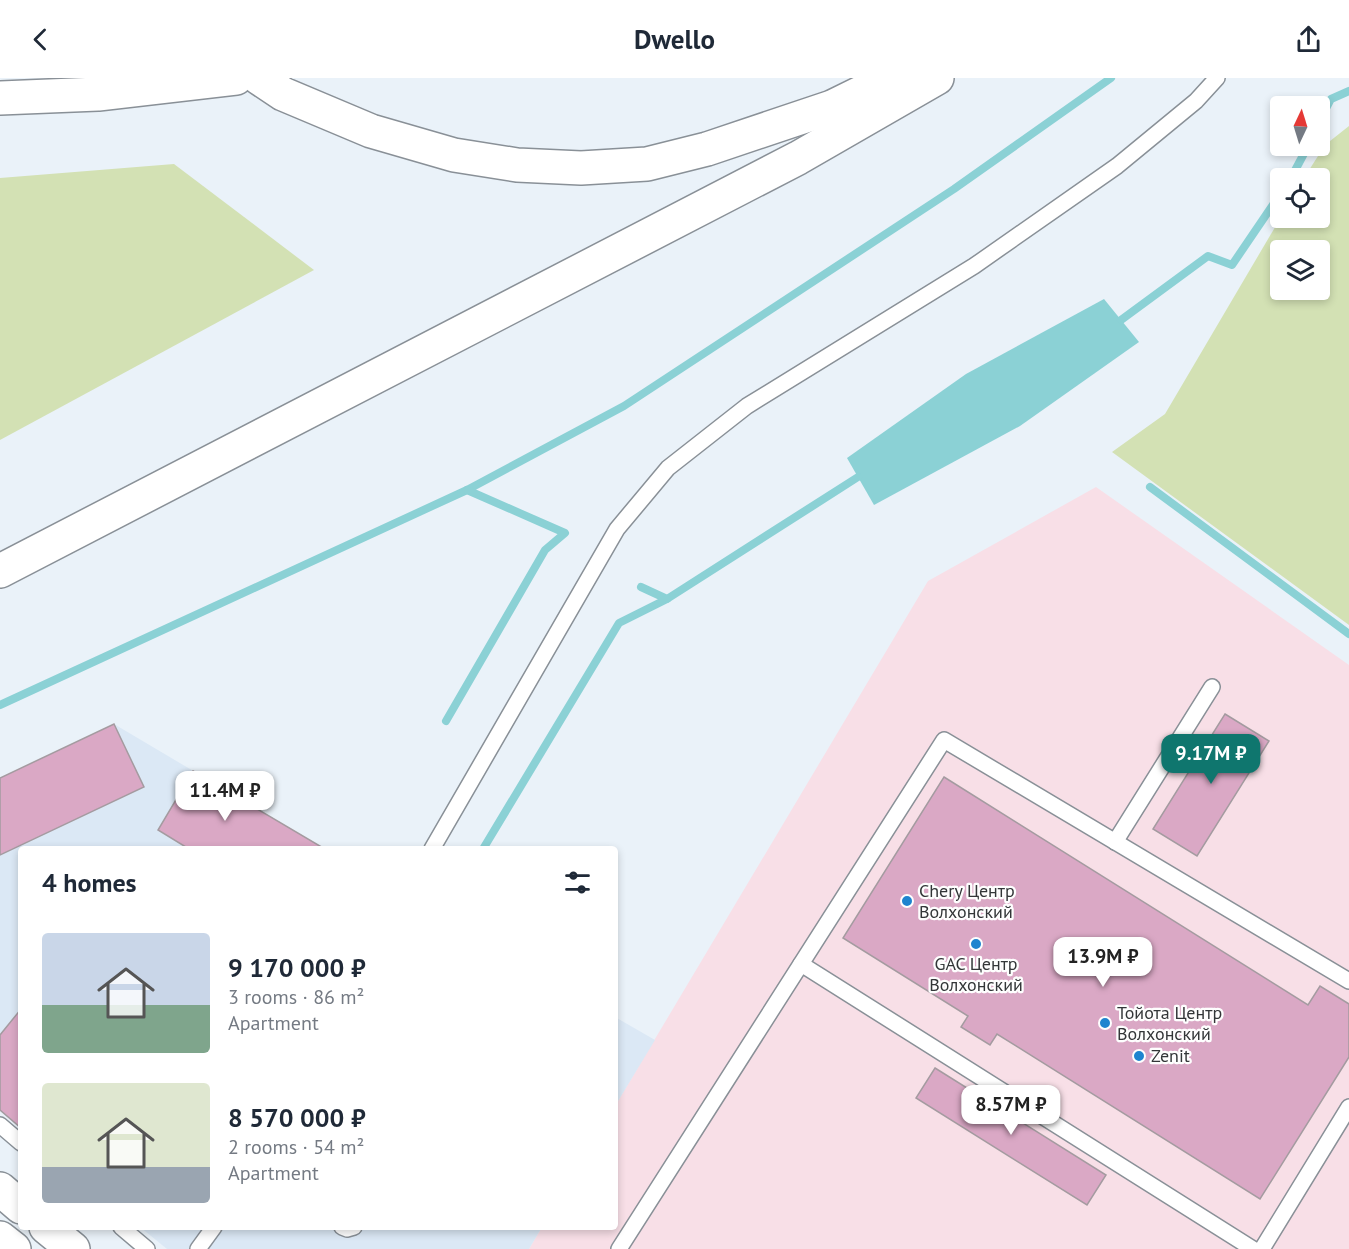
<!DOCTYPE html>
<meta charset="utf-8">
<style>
:root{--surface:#fff;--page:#f6f6f7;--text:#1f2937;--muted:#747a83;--accent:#0f766e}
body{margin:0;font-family:"PT Sans",sans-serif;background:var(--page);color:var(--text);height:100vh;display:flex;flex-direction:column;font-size:22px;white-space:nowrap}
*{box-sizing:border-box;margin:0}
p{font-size:20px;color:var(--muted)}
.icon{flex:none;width:33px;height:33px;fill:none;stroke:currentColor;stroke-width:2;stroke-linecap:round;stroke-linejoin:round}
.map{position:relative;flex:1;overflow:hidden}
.drawer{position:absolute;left:18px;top:768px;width:600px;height:384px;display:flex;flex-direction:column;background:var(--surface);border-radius:6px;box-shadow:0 3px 9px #0003}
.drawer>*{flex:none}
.needle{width:39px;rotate:4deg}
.fabs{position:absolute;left:1270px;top:18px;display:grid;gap:12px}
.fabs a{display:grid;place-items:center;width:60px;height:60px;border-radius:6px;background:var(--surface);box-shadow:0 3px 9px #0003;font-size:30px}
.price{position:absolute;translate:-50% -51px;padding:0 14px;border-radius:12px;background:#fff;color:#222;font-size:20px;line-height:39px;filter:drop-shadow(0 2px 3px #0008)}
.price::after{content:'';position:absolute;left:50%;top:36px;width:18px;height:14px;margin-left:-9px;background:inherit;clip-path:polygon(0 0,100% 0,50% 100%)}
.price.current{background:var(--accent);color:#fff}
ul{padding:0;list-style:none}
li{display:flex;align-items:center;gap:18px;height:150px;padding:0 24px}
li span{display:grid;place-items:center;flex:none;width:168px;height:120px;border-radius:6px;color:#555}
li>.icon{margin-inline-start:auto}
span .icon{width:72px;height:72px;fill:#fffc;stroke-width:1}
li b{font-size:26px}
h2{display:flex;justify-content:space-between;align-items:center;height:72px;padding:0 24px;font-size:26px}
header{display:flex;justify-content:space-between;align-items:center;height:78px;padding:0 24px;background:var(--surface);font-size:27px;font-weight:800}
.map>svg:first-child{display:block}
.commercial{fill:#f8dfe7}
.built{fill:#dbe8f5}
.green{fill:#d3e1b4;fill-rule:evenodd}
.water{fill:#8bd1d5}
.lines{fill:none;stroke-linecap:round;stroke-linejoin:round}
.stream{stroke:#8bd1d5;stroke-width:8}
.building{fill:#daa8c5;stroke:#a49ba0;stroke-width:1.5}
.service-casing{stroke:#899097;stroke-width:18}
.secondary-casing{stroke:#899097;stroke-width:36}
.primary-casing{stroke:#899097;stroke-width:36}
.trunk-casing{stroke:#899097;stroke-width:36}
.motorway-casing{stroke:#899097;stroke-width:36}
.service{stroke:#fff;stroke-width:15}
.secondary{stroke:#fff;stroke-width:33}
.primary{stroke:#fff;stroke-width:33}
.trunk{stroke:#fff;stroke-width:33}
.motorway{stroke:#fff;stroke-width:33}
.poi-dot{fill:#1e84cf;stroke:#fefefe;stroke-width:2}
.labels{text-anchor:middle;stroke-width:4.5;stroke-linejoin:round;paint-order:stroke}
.poi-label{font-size:18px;fill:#333638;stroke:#fefefe;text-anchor:start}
</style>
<header><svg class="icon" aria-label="back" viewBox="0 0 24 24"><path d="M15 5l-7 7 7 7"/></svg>Dwello<svg class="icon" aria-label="share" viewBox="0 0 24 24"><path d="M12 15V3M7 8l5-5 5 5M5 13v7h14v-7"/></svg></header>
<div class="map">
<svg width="1349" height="1171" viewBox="0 0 1349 1171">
<rect width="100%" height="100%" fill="#eaf2f9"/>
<!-- commercial -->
<polygon class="commercial" points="1096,409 1349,587 1349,1171 529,1171 542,1149 615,1149 615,1028 928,503"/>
<!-- built -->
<g class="built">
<polygon points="114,646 325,771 21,771 21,1050 0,1032 0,700"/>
<polygon points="615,939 655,962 615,1028"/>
<polygon points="140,1149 542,1149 529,1171 167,1171"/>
</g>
<!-- green -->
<g class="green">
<path d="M1349,48V547L1112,374L1165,336L1281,139L1320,140V100H1304L1325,67ZM1281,172H1320V212H1281Z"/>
<polygon points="174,86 314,192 0,362 0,100"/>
</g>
<!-- water -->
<polygon class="water" points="1104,221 1139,264 1020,348 874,427 847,380 966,296"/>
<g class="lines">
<!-- stream -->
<g class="stream">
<polyline points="1320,42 1331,21 1349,13"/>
<polyline points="1291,100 1308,68"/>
<polyline points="1121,242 1208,178 1232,187 1281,115"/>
<polyline points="1150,409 1349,556"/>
<polyline points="641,509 667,521 858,399"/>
<polyline points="0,627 467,412 624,328 954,111 1111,0"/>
<polyline points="446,643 545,472 565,455 467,412"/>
<polyline points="483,771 619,545 667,521"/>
</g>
</g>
<!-- building -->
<g class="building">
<polygon points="1225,636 1269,663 1197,778 1153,751"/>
<polygon points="114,646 144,709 0,777 0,700"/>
<polygon points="193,693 325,771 189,771 158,752"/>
<polygon points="944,699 1308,927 1320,908 1349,926 1349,979 1260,1121 997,956 990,967 961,949 968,938 843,860"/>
<polygon points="21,931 21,1050 0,1032 0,957"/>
<polygon points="935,990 1106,1097 1087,1127 916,1020"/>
</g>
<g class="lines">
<defs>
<g id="service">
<polyline points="1115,764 1212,609"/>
<polyline points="432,771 617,451 668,390 747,328 974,188 1117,88 1196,23 1217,0"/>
<polyline points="801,886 1253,1171"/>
<polyline points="0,1047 21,1065"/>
<polyline points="121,1149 147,1171"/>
<polyline points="342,1149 347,1151 354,1149"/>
<polyline points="198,1171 214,1149"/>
<polyline points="619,1171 944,662 1349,903"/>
<polyline points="1262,1171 1349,1029"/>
</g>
<g id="secondary">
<polyline points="0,1111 21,1129"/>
<polyline points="46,1149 73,1171"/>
<polyline points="0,1160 14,1171"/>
</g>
<polyline id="primary" points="259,0 283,16 371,53 454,77 517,87 581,90 647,86 707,71 832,29 891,0"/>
<polyline id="trunk" points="0,493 798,80 937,0"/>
<polyline id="motorway" points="0,20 98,16 236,0"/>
</defs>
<!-- service casing -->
<use href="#service" class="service-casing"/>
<!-- secondary casing -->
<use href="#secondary" class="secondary-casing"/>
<!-- primary casing -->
<use href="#primary" class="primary-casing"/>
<!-- trunk casing -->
<use href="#trunk" class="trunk-casing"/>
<!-- motorway casing -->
<use href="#motorway" class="motorway-casing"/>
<!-- service -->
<use href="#service" class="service"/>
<!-- secondary -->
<use href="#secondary" class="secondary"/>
<!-- primary -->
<use href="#primary" class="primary"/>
<!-- trunk -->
<use href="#trunk" class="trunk"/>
<!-- motorway -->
<use href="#motorway" class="motorway"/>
</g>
<!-- markers -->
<g class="poi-dot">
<circle cx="907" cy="823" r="6"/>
<circle cx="976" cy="866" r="6"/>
<circle cx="1105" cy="945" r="6"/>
<circle cx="1139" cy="978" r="6"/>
</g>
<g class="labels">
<!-- poi labels -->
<g class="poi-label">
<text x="919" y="819">Chery Центр<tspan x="919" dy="21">Волхонский</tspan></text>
<text x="976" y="892" text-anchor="middle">GAC Центр<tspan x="976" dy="21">Волхонский</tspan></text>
<text x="1117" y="941">Тойота Центр<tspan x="1117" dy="21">Волхонский</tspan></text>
<text x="1151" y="984">Zenit</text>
</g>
</g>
</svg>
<div class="fabs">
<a><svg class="needle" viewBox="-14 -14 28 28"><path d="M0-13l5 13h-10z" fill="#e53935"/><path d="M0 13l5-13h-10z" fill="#747a83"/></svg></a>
<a><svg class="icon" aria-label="locate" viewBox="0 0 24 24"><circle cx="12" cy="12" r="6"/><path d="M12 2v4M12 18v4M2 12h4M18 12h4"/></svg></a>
<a><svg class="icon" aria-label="layers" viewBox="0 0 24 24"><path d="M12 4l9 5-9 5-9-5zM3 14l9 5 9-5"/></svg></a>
</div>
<b class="price current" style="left:1211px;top:707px">9.17M ₽</b>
<b class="price" style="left:225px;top:744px">11.4M ₽</b>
<b class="price" style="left:1103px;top:910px">13.9M ₽</b>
<b class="price" style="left:1011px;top:1058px">8.57M ₽</b>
<section class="drawer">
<h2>4 homes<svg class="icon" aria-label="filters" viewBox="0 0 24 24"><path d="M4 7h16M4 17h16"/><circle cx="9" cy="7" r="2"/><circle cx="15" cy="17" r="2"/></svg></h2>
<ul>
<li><span style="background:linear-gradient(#c9d6e8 60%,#7fa58c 0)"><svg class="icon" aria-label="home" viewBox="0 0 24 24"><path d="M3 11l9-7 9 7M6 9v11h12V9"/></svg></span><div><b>9 170 000 ₽</b><p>3 rooms · 86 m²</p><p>Apartment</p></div></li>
<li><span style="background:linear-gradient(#dfe7d0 70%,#9aa5b1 0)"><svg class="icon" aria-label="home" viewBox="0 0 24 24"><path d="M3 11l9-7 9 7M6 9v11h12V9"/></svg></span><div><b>8 570 000 ₽</b><p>2 rooms · 54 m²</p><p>Apartment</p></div></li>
</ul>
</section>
</div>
